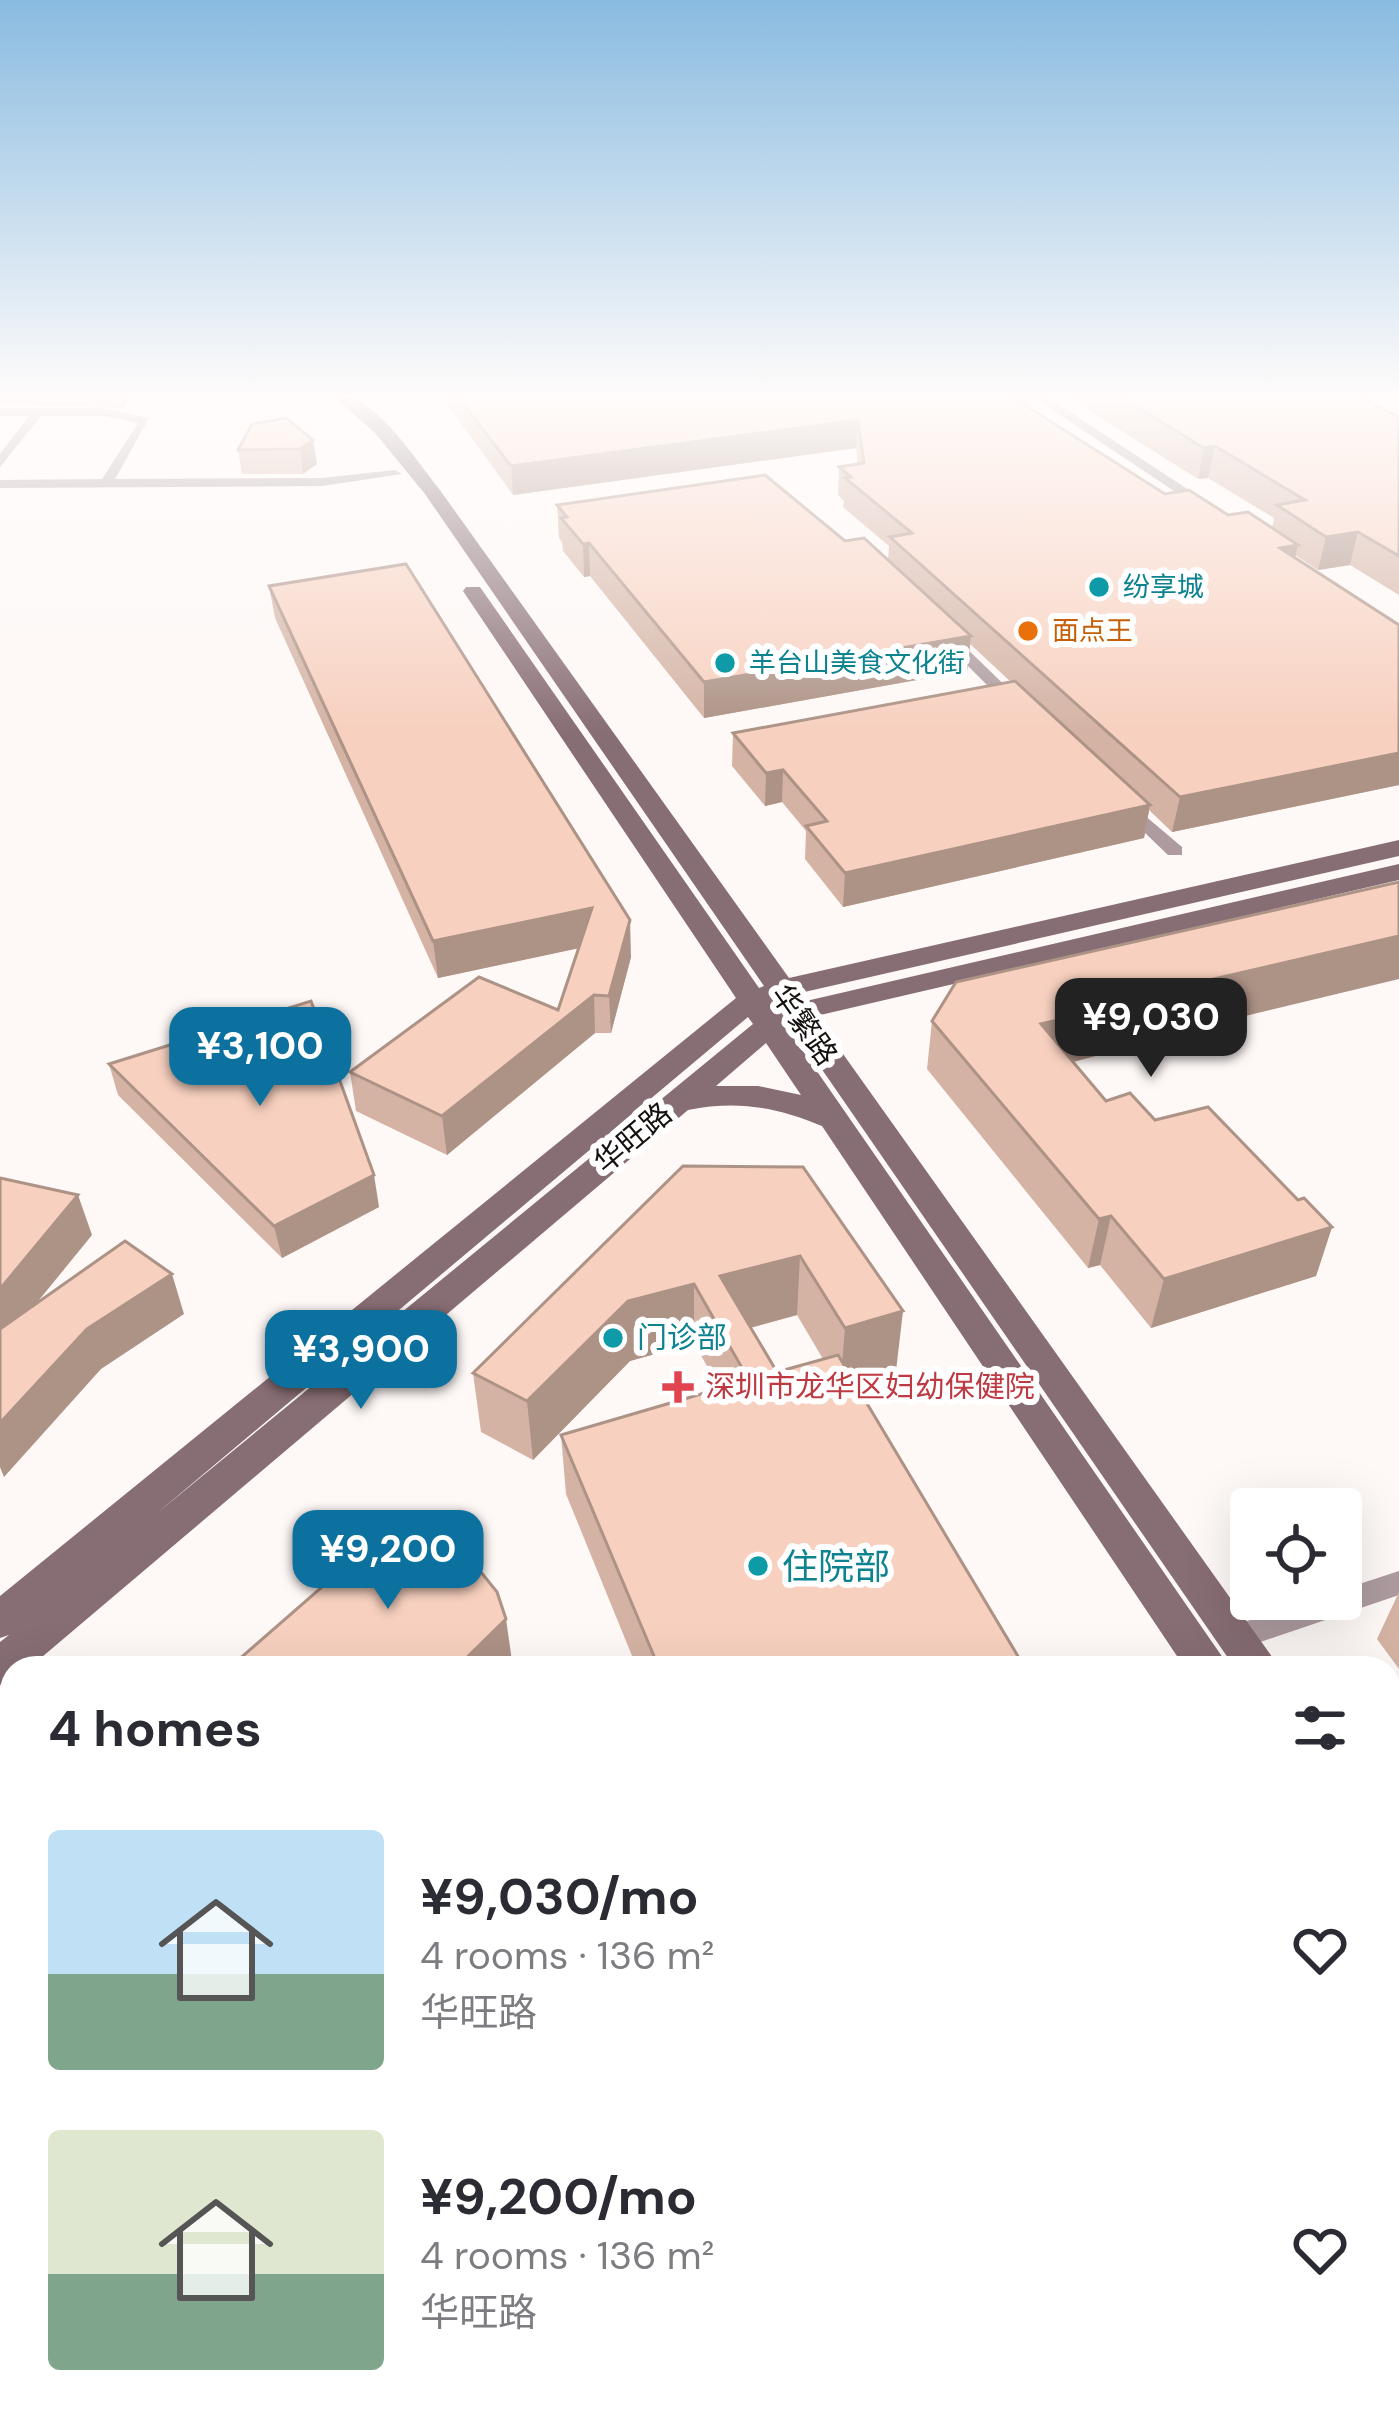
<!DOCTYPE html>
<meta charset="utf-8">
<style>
:root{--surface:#fff;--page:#f7f7f7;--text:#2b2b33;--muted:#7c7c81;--accent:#0c719e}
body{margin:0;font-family:"DM Sans","Noto Sans SC",sans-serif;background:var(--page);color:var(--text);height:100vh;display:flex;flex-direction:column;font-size:45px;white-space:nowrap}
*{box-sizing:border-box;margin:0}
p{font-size:39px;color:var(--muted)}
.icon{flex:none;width:66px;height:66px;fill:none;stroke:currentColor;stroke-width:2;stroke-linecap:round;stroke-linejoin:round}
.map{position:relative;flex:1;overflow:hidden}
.panel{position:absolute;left:0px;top:1656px;width:1401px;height:771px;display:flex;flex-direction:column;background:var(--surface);border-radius:36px 36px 0 0;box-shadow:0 12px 48px #0002}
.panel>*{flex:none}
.controls{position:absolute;left:1230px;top:1488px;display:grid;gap:24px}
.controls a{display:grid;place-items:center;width:132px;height:132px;border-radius:12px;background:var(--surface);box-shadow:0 12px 48px #0002;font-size:60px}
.price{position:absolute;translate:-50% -102px;padding:0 27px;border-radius:24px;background:var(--accent);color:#fff;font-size:39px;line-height:78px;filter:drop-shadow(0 3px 6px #0008)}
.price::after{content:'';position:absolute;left:50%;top:72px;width:36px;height:27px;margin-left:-18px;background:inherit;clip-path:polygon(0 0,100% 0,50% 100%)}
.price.active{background:#222;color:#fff}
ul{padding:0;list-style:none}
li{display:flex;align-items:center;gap:36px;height:300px;padding:0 48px}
li span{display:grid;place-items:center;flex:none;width:336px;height:240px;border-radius:12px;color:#555}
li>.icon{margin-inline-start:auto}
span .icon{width:144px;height:144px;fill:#fffc;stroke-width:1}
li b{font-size:51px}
h2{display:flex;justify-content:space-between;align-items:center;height:144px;padding:0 48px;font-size:51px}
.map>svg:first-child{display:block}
.green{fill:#e0f1d2}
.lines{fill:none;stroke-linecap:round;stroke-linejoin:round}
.stream{stroke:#9bc6d3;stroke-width:14}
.street{fill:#ad9b9f;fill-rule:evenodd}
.secondary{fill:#876d74;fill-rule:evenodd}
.wall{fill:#d4b3a4;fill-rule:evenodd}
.shaded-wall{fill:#ad9286}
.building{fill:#f7d0bf;stroke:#ad9286;stroke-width:3}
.culture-dot{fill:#0f9aa8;stroke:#fff;stroke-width:4.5}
.food-dot{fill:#e8710a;stroke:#fff;stroke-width:4.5}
.health-dot{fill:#e0444e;stroke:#fff;stroke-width:4.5}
.labels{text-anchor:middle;stroke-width:12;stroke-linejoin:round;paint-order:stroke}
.far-culture-label{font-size:27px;fill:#0d838f;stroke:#fff;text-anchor:start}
.far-food-label{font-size:27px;fill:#c56008;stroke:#fff;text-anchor:start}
.street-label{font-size:30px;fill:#15110f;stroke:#fff}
.culture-label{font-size:30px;fill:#0d838f;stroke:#fff;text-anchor:start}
.health-label{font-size:30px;fill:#be3a42;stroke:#fff;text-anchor:start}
.near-culture-label{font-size:36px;fill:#0d838f;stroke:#fff;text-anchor:start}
</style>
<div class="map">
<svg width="1399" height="2426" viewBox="0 0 1399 2426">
<rect width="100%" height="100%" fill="#fef8f6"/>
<!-- green -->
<polygon class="green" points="107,2415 303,2415 293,2426 108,2426"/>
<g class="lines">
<!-- stream -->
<polyline class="stream" points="41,2426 45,2415"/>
<!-- street -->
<g class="street">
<polygon points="1027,393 1041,393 1195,494 1183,497"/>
<polygon points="0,408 104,408 149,418 115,479 322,478 395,470 402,474 322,486 0,488 0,480 102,479 138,423 104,416 41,416 0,467 0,454 29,416 0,416"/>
<polygon points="944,636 954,636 1024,704 1024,710 1012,710 944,642"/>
<polygon points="1124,798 1182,847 1182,855 1168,855 1118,807 1118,799"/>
<polygon points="1399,1571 1399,1595 1237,1650 1226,1646 1222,1637 1226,1628 1313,1599 1341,1599 1341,1590"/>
</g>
<!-- secondary -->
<g class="secondary">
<path d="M330,393C375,393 411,454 437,486L789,978L1399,840V856L800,993L806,1001L1399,864V880L816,1016L1280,1668H1235L792,1026L787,1028L1230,1668H1185L822,1126C776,1107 737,1100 688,1110L29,1668H12V1681L0,1685V1642L9,1635L0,1638V1596L736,998L463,591L466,587H480L759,988L764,986L425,494L375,433ZM748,1017L753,1024L156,1514ZM766,1043L801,1095L758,1086H716Z"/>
<polygon points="1389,1833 1399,1837 1399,1891 1389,1887"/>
<polygon points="1389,1915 1399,1919 1399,1979 1389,1975"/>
</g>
</g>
<!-- wall -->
<g class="wall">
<polygon points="0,393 133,393 123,408 0,404"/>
<polygon points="439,393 548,393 551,396 1028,407 1165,494 1272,528 1274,518 1208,478 1198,479 1061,393 1352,393 1399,417 1399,595 1350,565 1318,570 1295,555 1295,557 1399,625 1399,785 1172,832 1149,810 1144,838 843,907 805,859 806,831 782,802 765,806 732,766 733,733 1011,682 970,644 967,671 704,718 590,576 584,577 563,551 562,542 559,538 557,505 845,541 888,560 889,546 843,507 844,501 838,495 839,467 858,464 856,448 513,495"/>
<polygon points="313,440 317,464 303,474 242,474 238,450"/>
<polygon points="269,586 631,957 611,1033 595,1033 447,1155 356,1111 350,1072 558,1010 578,948 438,978 275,618"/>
<polygon points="932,1021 1100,1051 1099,1055 1074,1062 1106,1101 1155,1120 1298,1200 1332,1227 1316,1276 1151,1328 1100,1265 1088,1268 927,1069"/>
<polygon points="109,1064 379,1207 282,1258 118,1095"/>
<path d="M803,1167L896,1371L855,1383L1025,1668H637L566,1494L561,1435L720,1389L694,1343L630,1361L533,1460L481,1432L473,1373ZM797,1315L823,1359L777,1372L750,1328Z"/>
<polygon points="1399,1592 1399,1669 1377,1639"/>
<polygon points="1389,2081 1399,2096 1399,2393 1389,2376"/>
<polygon points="1086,2415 1240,2415 1250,2426 1080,2426"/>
</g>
<!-- shaded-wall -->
<g class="shaded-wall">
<polygon points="120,393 133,393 123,408"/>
<polygon points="1029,395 1026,423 1012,397"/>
<polygon points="858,420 856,448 513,495 511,466"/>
<polygon points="313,440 317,464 303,474 300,449"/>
<polygon points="1215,446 1208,478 1198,479 1204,448"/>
<polygon points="1358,532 1350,565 1318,570 1326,537"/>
<polygon points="589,543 590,576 584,577 583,544"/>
<polygon points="1298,545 1291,575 1280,548"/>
<polygon points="971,636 967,671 704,718 704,682"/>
<polygon points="1399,753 1399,785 1172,832 1180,797"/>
<polygon points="783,770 782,802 765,806 766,773"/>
<polygon points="1150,805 1144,838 843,907 845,873"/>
<polygon points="592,908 594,945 438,978 433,941"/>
<polygon points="630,920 631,957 611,1033 609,996"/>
<polygon points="1399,936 1399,979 1100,1051 1099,1055 1033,1072 1041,1024 1106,1004"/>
<polygon points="594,995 595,1033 447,1155 442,1116"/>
<polygon points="374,1175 379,1207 282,1258 274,1226"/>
<polygon points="78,1195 92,1235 0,1348 0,1289"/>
<polygon points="1111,1216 1100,1265 1088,1268 1099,1219"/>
<polygon points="1332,1227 1316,1276 1151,1328 1164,1279"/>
<polygon points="800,1256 797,1315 723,1335 720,1276"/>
<polygon points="172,1274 184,1314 101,1369 4,1477 0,1467 0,1423 87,1329"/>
<polygon points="694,1284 694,1343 630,1361 533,1460 527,1401 628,1301"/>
<polygon points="903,1311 896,1371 840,1388 845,1328"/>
<polygon points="506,1619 513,1668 456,1668"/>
<polygon points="12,1823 12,1905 0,1916 0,1833"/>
<polygon points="12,2306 12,2351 0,2365 0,2320"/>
</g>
<!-- building -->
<g class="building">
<polygon points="455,393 548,393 551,396 580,393 1026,393 1029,395 1012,397 1165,494 1189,490 1228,515 1248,512 1298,545 1280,548 1399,625 1399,753 1180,797 890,537 912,533 845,478 851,477 839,467 864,463 858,420 511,466"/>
<polygon points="1114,393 1352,393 1399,417 1399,556 1358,532 1326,537 1277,505 1305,500 1215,446 1204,448"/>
<polygon points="286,418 313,440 300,449 238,450 252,424"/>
<polygon points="765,475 845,541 864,538 971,636 704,682 589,543 583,544 561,518 567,517 557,505"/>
<polygon points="406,564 630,920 609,996 594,995 442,1116 350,1072 479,977 558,1010 592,908 433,941 269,586"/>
<polygon points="1015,681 1150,805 845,873 806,826 827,821 783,770 766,773 733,733"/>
<polygon points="1399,882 1399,936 1106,1004 1109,1008 1041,1024 1106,1101 1130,1093 1155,1120 1208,1107 1298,1200 1304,1198 1332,1227 1164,1279 1111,1216 1099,1219 932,1021 956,982"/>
<polygon points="311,1001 374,1175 274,1226 109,1064"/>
<polygon points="683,1166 803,1167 903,1311 845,1328 800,1256 720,1276 777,1372 838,1355 1025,1668 659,1668 561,1435 749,1380 694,1284 628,1301 527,1401 473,1373"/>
<polygon points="0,1178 78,1195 0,1289"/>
<polygon points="125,1241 172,1274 87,1329 0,1423 0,1329"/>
<polygon points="393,1525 418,1531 476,1566 497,1592 506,1619 456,1668 229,1668"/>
<polygon points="0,1791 12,1801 12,1823 0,1833"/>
<polygon points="1389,2081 1399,2096 1399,2254 1389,2238"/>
<polygon points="0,2163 12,2174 12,2306 0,2320"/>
<polygon points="1139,2415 1240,2415 1250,2426 1149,2426"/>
</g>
<!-- sky -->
<linearGradient id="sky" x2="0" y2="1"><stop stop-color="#89bbe0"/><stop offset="0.54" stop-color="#fffcfb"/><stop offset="1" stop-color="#fffcfb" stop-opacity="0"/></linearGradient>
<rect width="1399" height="733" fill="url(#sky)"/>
<!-- markers -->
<g class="culture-dot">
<circle cx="1099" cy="587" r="12"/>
<circle cx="725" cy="663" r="12"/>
<circle cx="613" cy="1338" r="12"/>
<circle cx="758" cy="1566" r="12"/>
</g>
<circle class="food-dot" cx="1028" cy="631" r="12"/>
<path class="health-dot" d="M672 1369h12v12h12v12h-12v12h-12v-12h-12v-12h12z"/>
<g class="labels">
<!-- far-culture labels -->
<g class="far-culture-label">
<text x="1123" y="596">纷享城</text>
<text x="749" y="672">羊台山美食文化街</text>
</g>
<!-- far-food labels -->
<g class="far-food-label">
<text x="1052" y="640">面点王</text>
</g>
<!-- street labels -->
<g class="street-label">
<text transform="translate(804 1025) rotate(55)" y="10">华繁路</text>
<text transform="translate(633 1138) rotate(-40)" y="10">华旺路</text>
</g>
<!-- culture labels -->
<g class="culture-label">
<text x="637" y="1348">门诊部</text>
</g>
<!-- health labels -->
<g class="health-label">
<text x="705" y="1397">深圳市龙华区妇幼保健院</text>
</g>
<!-- near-culture labels -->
<g class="near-culture-label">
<text x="782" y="1579">住院部</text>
</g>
</g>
</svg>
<div class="controls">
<a><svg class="icon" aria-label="locate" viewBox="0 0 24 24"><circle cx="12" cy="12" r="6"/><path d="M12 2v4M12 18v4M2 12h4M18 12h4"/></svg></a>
</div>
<b class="price active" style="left:1151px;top:1080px">¥9,030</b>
<b class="price" style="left:260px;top:1109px">¥3,100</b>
<b class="price" style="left:361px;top:1412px">¥3,900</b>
<b class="price" style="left:388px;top:1612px">¥9,200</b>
<section class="panel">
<h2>4 homes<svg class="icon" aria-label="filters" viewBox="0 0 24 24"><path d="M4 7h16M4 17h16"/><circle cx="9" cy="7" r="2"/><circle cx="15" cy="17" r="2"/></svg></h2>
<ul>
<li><span style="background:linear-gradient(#bfe0f5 60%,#7fa58c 0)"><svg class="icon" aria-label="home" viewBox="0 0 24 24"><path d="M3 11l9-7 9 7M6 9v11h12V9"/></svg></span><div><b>¥9,030/mo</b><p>4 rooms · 136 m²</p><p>华旺路</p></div><svg class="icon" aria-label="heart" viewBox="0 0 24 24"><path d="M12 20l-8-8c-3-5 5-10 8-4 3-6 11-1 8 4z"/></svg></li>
<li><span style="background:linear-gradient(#dfe7d0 60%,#7fa58c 0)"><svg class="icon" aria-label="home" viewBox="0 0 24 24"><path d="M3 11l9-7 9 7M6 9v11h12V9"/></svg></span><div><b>¥9,200/mo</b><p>4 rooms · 136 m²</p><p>华旺路</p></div><svg class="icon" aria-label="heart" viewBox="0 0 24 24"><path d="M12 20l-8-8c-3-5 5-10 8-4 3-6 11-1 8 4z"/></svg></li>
</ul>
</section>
</div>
